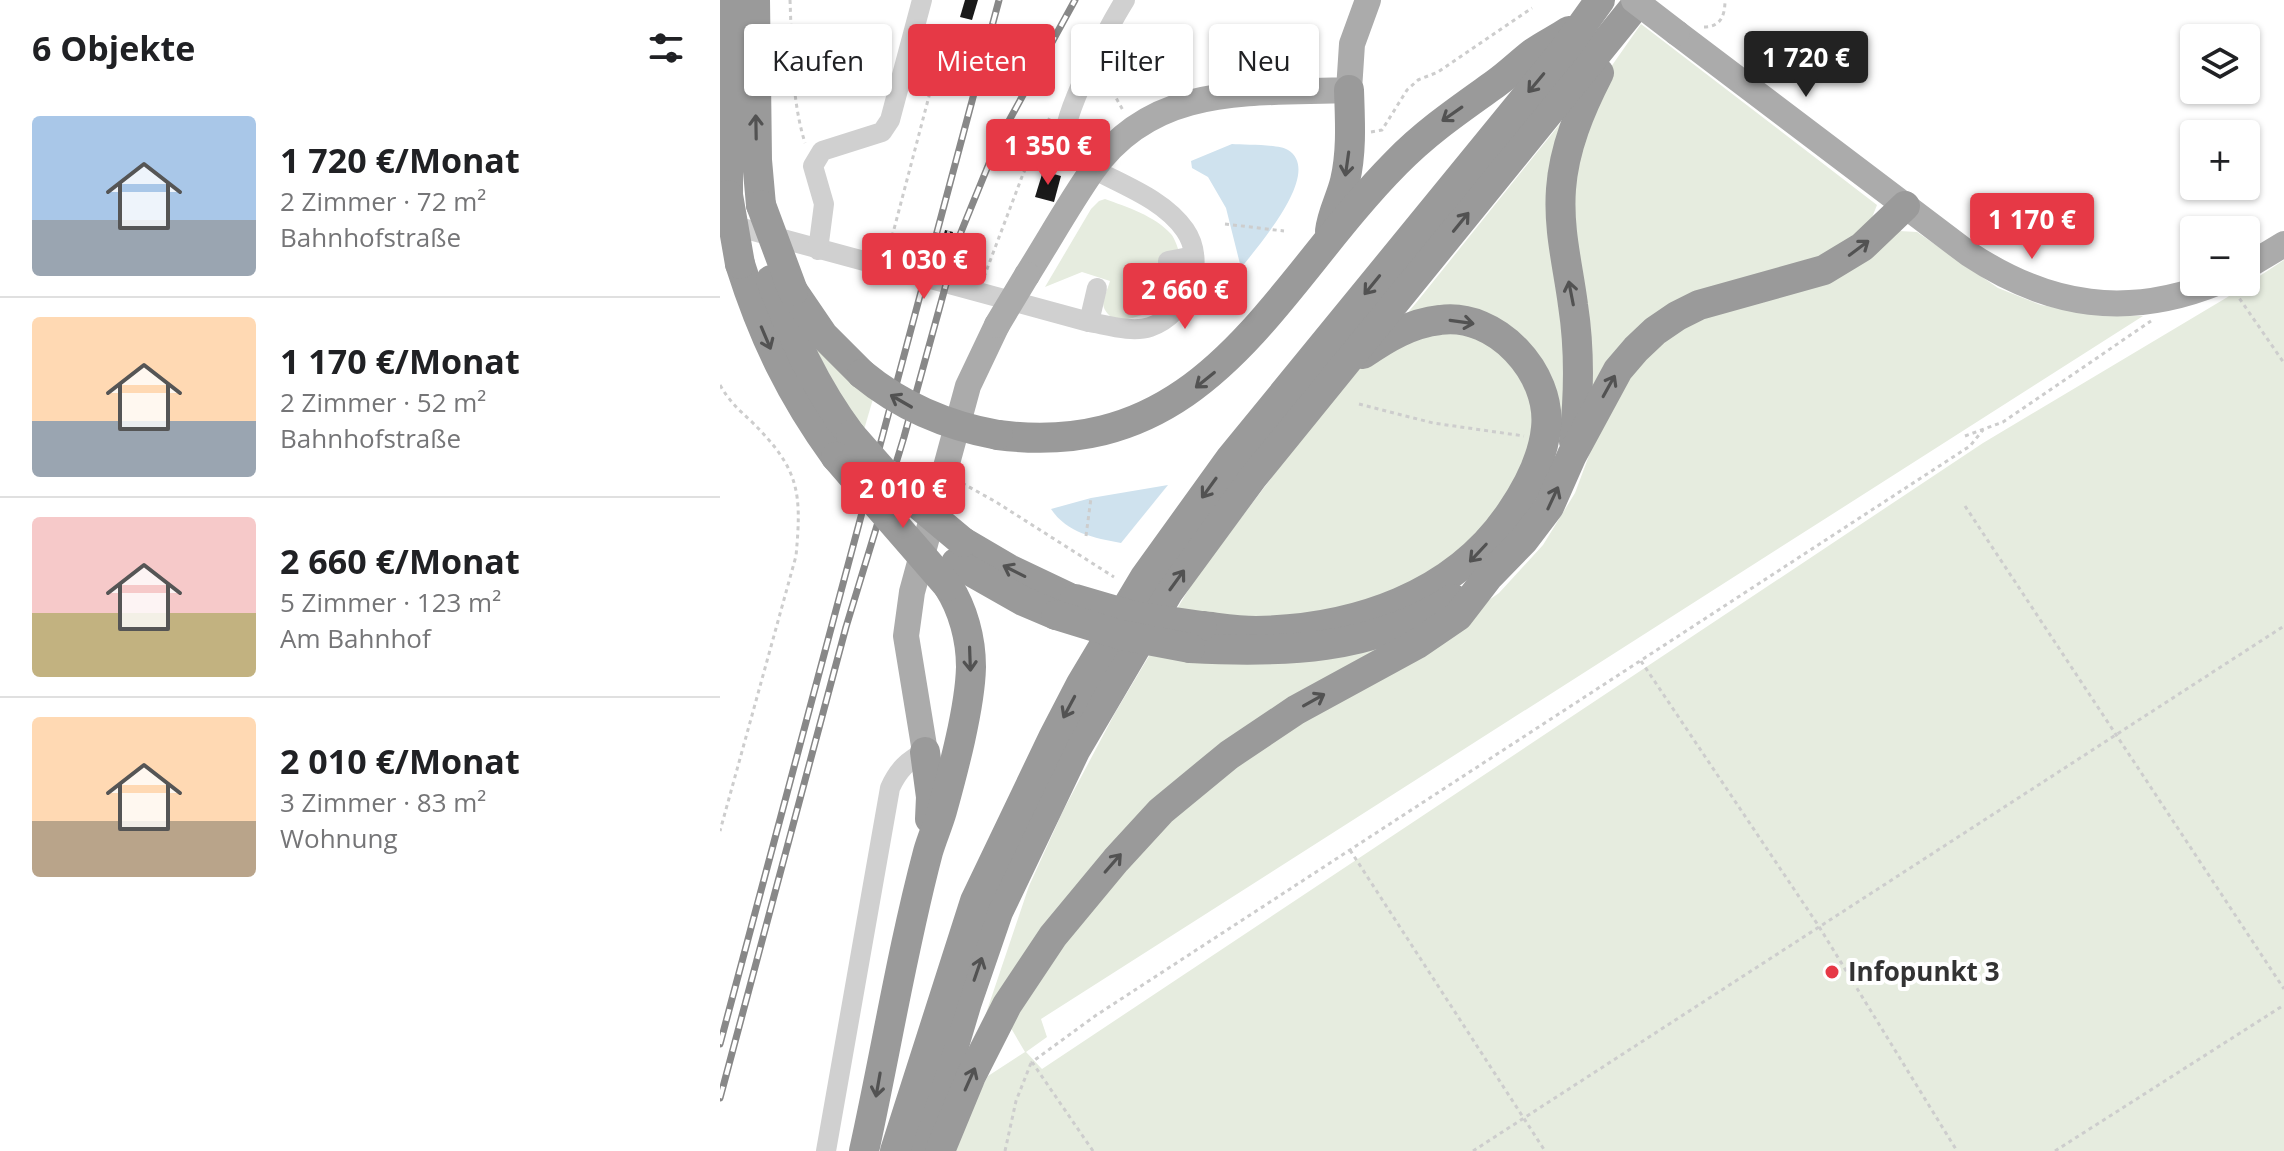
<!DOCTYPE html>
<html lang="de">
<meta charset="utf-8">
<style>
:root{--surface:#fff;--page:#f2f2f2;--text:#202124;--muted:#757577;--line:#e0e0e0;--accent:#e63946}
body{margin:0;font-family:"Open Sans",sans-serif;background:var(--page);color:var(--text);height:100vh;display:flex;flex-direction:column;font-size:30px;white-space:nowrap}
*{box-sizing:border-box;margin:0}
p{font-size:26px;color:var(--muted)}
.icon{flex:none;width:44px;height:44px;fill:none;stroke:currentColor;stroke-width:2;stroke-linecap:round;stroke-linejoin:round}
.map{position:relative;flex:1;overflow:hidden}
.sheet{display:flex;flex-direction:column;background:var(--surface);width:720px}
.sheet>*{flex:none}
.guide{position:absolute;left:24px;top:24px;width:760px;height:72px;display:flex;gap:16px}
.tools{position:absolute;left:1460px;top:24px;display:grid;gap:16px}
.tools a{display:grid;place-items:center;width:80px;height:80px;border-radius:8px;background:var(--surface);box-shadow:0 2px 6px #0004;font-size:40px}
.price{position:absolute;translate:-50% -68px;padding:0 18px;border-radius:8px;background:var(--accent);color:#fff;font-size:26px;line-height:52px;filter:drop-shadow(0 2px 4px #0008)}
.price::after{content:'';position:absolute;left:50%;top:48px;width:24px;height:18px;margin-left:-12px;background:inherit;clip-path:polygon(0 0,100% 0,50% 100%)}
.price.on{background:#222;color:#fff}
ul{padding:0;list-style:none}
li{display:flex;align-items:center;gap:24px;height:200px;padding:0 32px}
li+li{border-top:2px solid var(--line)}
li span{display:grid;place-items:center;flex:none;width:224px;height:160px;border-radius:8px;color:#555}
li>.icon{margin-inline-start:auto}
span .icon{width:96px;height:96px;fill:#fffc;stroke-width:1}
li b{font-size:34px}
h2{display:flex;justify-content:space-between;align-items:center;height:96px;padding:0 32px;font-size:34px}
.pill{padding:0 28px;border-radius:8px;background:var(--surface);box-shadow:0 2px 6px #0004;font-size:28px;line-height:72px}
.pill.on{background:var(--accent);color:#fff}
main{display:flex;flex:1;min-height:0}
.map>svg:first-child{display:block}
.green{fill:#e6ecdf}
.water{fill:#cfe2ee}
.building{fill:#1a1a1a}
.lines{fill:none;stroke-linecap:round;stroke-linejoin:round}
.path{stroke:#cdcdcd;stroke-width:3;stroke-dasharray:4 4;stroke-linecap:butt}
.minor{stroke:#d0d0d0;stroke-width:20}
.major{stroke:#ababab;stroke-width:26}
.highway{stroke:#9a9a9a;stroke-width:30}
.rail-casing{stroke:#888;stroke-width:7}
.rail{stroke:#fff;stroke-width:4;stroke-dasharray:12;stroke-linecap:butt}
.major-bridge{stroke:#ababab;stroke-width:26}
.highway-bridge{stroke:#9a9a9a;stroke-width:30}
.oneway{stroke:#525252}
.poi-dot{fill:#e63946;stroke:#fff;stroke-width:3}
.labels{text-anchor:middle;stroke-width:8;stroke-linejoin:round;paint-order:stroke}
.poi-label{font-size:26px;font-weight:bold;fill:#333;stroke:#fff;text-anchor:start}
</style>
<main>
<section class="sheet">
<h2>6 Objekte<svg class="icon" aria-label="filters" viewBox="0 0 24 24"><path d="M4 7h16M4 17h16"/><circle cx="9" cy="7" r="2"/><circle cx="15" cy="17" r="2"/></svg></h2>
<ul>
<li><span style="background:linear-gradient(#a9c7e8 65%,#9aa5b1 0)"><svg class="icon" aria-label="home" viewBox="0 0 24 24"><path d="M3 11l9-7 9 7M6 9v11h12V9"/></svg></span><div><b>1 720 €/Monat</b><p>2 Zimmer · 72 m²</p><p>Bahnhofstraße</p></div></li>
<li><span style="background:linear-gradient(#ffd9b3 65%,#9aa5b1 0)"><svg class="icon" aria-label="home" viewBox="0 0 24 24"><path d="M3 11l9-7 9 7M6 9v11h12V9"/></svg></span><div><b>1 170 €/Monat</b><p>2 Zimmer · 52 m²</p><p>Bahnhofstraße</p></div></li>
<li><span style="background:linear-gradient(#f6c9c9 60%,#c2b280 0)"><svg class="icon" aria-label="home" viewBox="0 0 24 24"><path d="M3 11l9-7 9 7M6 9v11h12V9"/></svg></span><div><b>2 660 €/Monat</b><p>5 Zimmer · 123 m²</p><p>Am Bahnhof</p></div></li>
<li><span style="background:linear-gradient(#ffd9b3 65%,#b9a48a 0)"><svg class="icon" aria-label="home" viewBox="0 0 24 24"><path d="M3 11l9-7 9 7M6 9v11h12V9"/></svg></span><div><b>2 010 €/Monat</b><p>3 Zimmer · 83 m²</p><p>Wohnung</p></div></li>
</ul>
</section>
<div class="map">
<svg width="1564" height="1151" viewBox="0 0 1564 1151">
<rect width="100%" height="100%" fill="#fff"/>
<!-- green -->
<g class="green">
<polygon points="921,24 1157,205 1147,230 1113,256 984,293 839,438 774,524 661,651 470,778 252,1055 309,886 343,811 395,713 476,577 591,426 696,303 843,120 886,74"/>
<path d="M385,199C407,207 435,216 451,234C456,240 458,250 461,257C474,300 430,316 396,321C376,306 384,301 390,281L362,272L325,287L371,209L379,201Z"/>
<polygon points="1179,231 1197,232 1278,288 1321,305 1376,315 1423,316 321,1019 327,1037 306,1052 322,1069 1263,443 1506,298 1564,260 1564,1151 228,1151 268,1076 305,1052 288,1023 329,954 477,791 718,636 779,593 823,545 855,493 877,434 903,378 944,337"/>
<polygon points="69,300 153,399 143,433 138,427"/>
</g>
<!-- water -->
<g class="water">
<path d="M512,144C524,145 559,144 568,150C604,172 537,247 521,268L506,208L488,177L472,168L471,161Z"/>
<path d="M448,485L401,543C374,538 347,533 331,509L371,498Z"/>
</g>
<!-- building -->
<g class="building">
<polygon points="245,0 258,0 252,20 240,17"/>
<polygon points="323,171 341,176 334,202 315,197"/>
<polygon points="225,230 233,232 224,266 216,264"/>
</g>
<g class="lines">
<!-- path -->
<g class="path">
<path d="M70,0C72,47 71,98 85,143"/>
<path d="M984,27C1001,27 1005,15 1005,0"/>
<polyline points="208,46 226,50"/>
<polyline points="393,60 391,89 404,112"/>
<polyline points="651,132 662,130 687,90 698,80 718,72 812,8"/>
<polyline points="505,224 564,231"/>
<polyline points="168,252 218,62 228,48 243,43"/>
<polyline points="220,266 229,230"/>
<polyline points="264,277 303,174 330,117"/>
<polyline points="1515,292 1564,363"/>
<path d="M0,385C9,401 19,410 32,422C79,469 82,491 76,556L0,831"/>
<polyline points="639,404 713,423 804,436"/>
<polyline points="1245,436 1283,422 1431,321"/>
<polyline points="242,483 276,502 394,577"/>
<polyline points="1245,506 1564,989"/>
<polyline points="366,536 371,498"/>
<polyline points="921,661 1098,925 1237,1151"/>
<polyline points="630,850 825,1151"/>
<polyline points="285,1151 296,1101 311,1063"/>
<polyline points="373,1151 312,1062 375,1016 1250,446 1263,430"/>
<polyline points="753,1151 1564,626"/>
<polyline points="1335,1151 1564,1005"/>
</g>
<!-- minor -->
<g class="minor">
<path d="M4,223L369,322C387,325 412,333 430,327C467,315 488,263 465,230C444,200 405,186 373,169C365,162 351,152 346,143C336,124 392,21 405,0"/>
<polyline points="98,250 104,204 93,166 102,151 162,132 170,120 202,0"/>
<polyline points="448,261 474,256"/>
<polyline points="472,284 503,296"/>
<polyline points="369,322 377,288"/>
<path d="M106,1151L170,788C178,770 188,760 205,752"/>
</g>
<!-- major -->
<g class="major">
<path d="M957,33L1249,254C1329,307 1408,319 1499,282"/>
<polyline points="1526,267 1564,244"/>
<path d="M307,275C329,240 349,204 372,171C434,82 533,94 629,90L632,44L648,0"/>
<polyline points="205,752 186,636 192,592 248,386 277,325"/>
</g>
<!-- highway -->
<g class="highway">
<polyline points="35,0 37,160 41,205"/>
<polyline points="8,195 8,0"/>
<path d="M610,231C612,213 621,198 625,181C632,151 630,120 629,90"/>
<path d="M20,264C43,337 71,395 116,457"/>
<path d="M51,280C72,336 95,387 131,435"/>
<polyline points="73,291 103,335 142,374"/>
<path d="M278,435C488,462 553,287 676,163C706,132 740,109 775,84C788,75 800,63 813,53C824,45 837,39 849,31"/>
<path d="M854,441C859,396 860,350 853,305C848,266 838,230 841,189C844,148 860,110 879,73"/>
<polyline points="243,542 289,569 348,597"/>
<polyline points="236,563 303,601 336,615"/>
<path d="M482,626C500,628 518,631 536,631C635,629 735,596 791,512C808,487 823,458 826,428C832,373 776,312 720,320C691,323 666,338 643,354"/>
<path d="M470,648C563,653 651,651 733,599"/>
<polyline points="205,752 211,797 210,819"/>
<polyline points="203,1149 247,1002 278,912 355,751 449,591 532,478 920,0"/>
<path d="M144,1151C166,1051 182,950 208,852C212,838 218,825 222,811C233,771 250,708 251,667C251,639 243,609 228,586"/>
<polyline points="175,1151 255,901 333,738 361,684 425,577 510,459 845,49 880,0"/>
<polyline points="220,1151 251,1076 287,1005 333,936 396,860 441,811 509,755 576,710 697,644 738,616 768,577 804,540 829,507 852,455 898,370 916,349 935,331 957,316 979,305 1104,270 1142,247 1185,206"/>
</g>
<defs>
<g id="rail">
<polyline points="0,1044 279,0"/>
<polyline points="0,1098 126,627 184,437 239,237 279,139 355,0"/>
</g>
</defs>
<!-- rail casing -->
<use href="#rail" class="rail-casing"/>
<!-- rail -->
<use href="#rail" class="rail"/>
<!-- major-bridge -->
<g class="major-bridge">
<polyline points="914,0 957,33"/>
<polyline points="277,325 307,275"/>
</g>
<!-- highway-bridge -->
<g class="highway-bridge">
<polyline points="8,195 20,264"/>
<polyline points="41,205 73,291"/>
<path d="M142,374C182,407 228,426 278,435"/>
<polyline points="131,435 175,485 243,542"/>
<polyline points="116,457 228,586"/>
<polyline points="355,599 413,616 482,626"/>
<polyline points="336,615 401,635 470,648"/>
</g>
</g>
<!-- one-way arrows -->
<defs><path id="oneway-shaft" d="M-6 0H5M1.5-3L5.5 0L1.5 3" fill="none" stroke-width="1.6" stroke-linecap="round" stroke-linejoin="round" transform="scale(2)"/></defs>
<g class="oneway">
<use href="#oneway-shaft" transform="translate(816 83) rotate(130)"/>
<use href="#oneway-shaft" transform="translate(732 114) rotate(145)"/>
<use href="#oneway-shaft" transform="translate(36 127) rotate(-91)"/>
<use href="#oneway-shaft" transform="translate(627 164) rotate(98)"/>
<use href="#oneway-shaft" transform="translate(741 222) rotate(-51)"/>
<use href="#oneway-shaft" transform="translate(1139 248) rotate(-37)"/>
<use href="#oneway-shaft" transform="translate(652 285) rotate(129)"/>
<use href="#oneway-shaft" transform="translate(851 293) rotate(-101)"/>
<use href="#oneway-shaft" transform="translate(742 322) rotate(8)"/>
<use href="#oneway-shaft" transform="translate(46 338) rotate(67)"/>
<use href="#oneway-shaft" transform="translate(485 380) rotate(141)"/>
<use href="#oneway-shaft" transform="translate(889 386) rotate(-61)"/>
<use href="#oneway-shaft" transform="translate(181 401) rotate(-150)"/>
<use href="#oneway-shaft" transform="translate(489 488) rotate(126)"/>
<use href="#oneway-shaft" transform="translate(833 498) rotate(-65)"/>
<use href="#oneway-shaft" transform="translate(758 553) rotate(133)"/>
<use href="#oneway-shaft" transform="translate(294 571) rotate(-153)"/>
<use href="#oneway-shaft" transform="translate(457 580) rotate(-54)"/>
<use href="#oneway-shaft" transform="translate(250 659) rotate(88)"/>
<use href="#oneway-shaft" transform="translate(594 700) rotate(-29)"/>
<use href="#oneway-shaft" transform="translate(349 707) rotate(118)"/>
<use href="#oneway-shaft" transform="translate(393 863) rotate(-49)"/>
<use href="#oneway-shaft" transform="translate(258 969) rotate(-71)"/>
<use href="#oneway-shaft" transform="translate(250 1079) rotate(-66)"/>
<use href="#oneway-shaft" transform="translate(158 1085) rotate(100)"/>
</g>
<!-- markers -->
<circle class="poi-dot" cx="1112" cy="972" r="8"/>
<g class="labels">
<!-- poi labels -->
<g class="poi-label">
<text x="1128" y="981">Infopunkt 3</text>
</g>
</g>
</svg>
<div class="tools">
<a><svg class="icon" aria-label="layers" viewBox="0 0 24 24"><path d="M12 4l9 5-9 5-9-5zM3 14l9 5 9-5"/></svg></a>
<a>+</a>
<a>−</a>
</div>
<b class="price on" style="left:1086px;top:99px">1 720 €</b>
<b class="price" style="left:328px;top:187px">1 350 €</b>
<b class="price" style="left:1312px;top:261px">1 170 €</b>
<b class="price" style="left:204px;top:301px">1 030 €</b>
<b class="price" style="left:465px;top:331px">2 660 €</b>
<b class="price" style="left:183px;top:530px">2 010 €</b>
<div class="guide">
<a class="pill">Kaufen</a>
<a class="pill on">Mieten</a>
<a class="pill">Filter</a>
<a class="pill">Neu</a>
</div>
</div>
</main>
